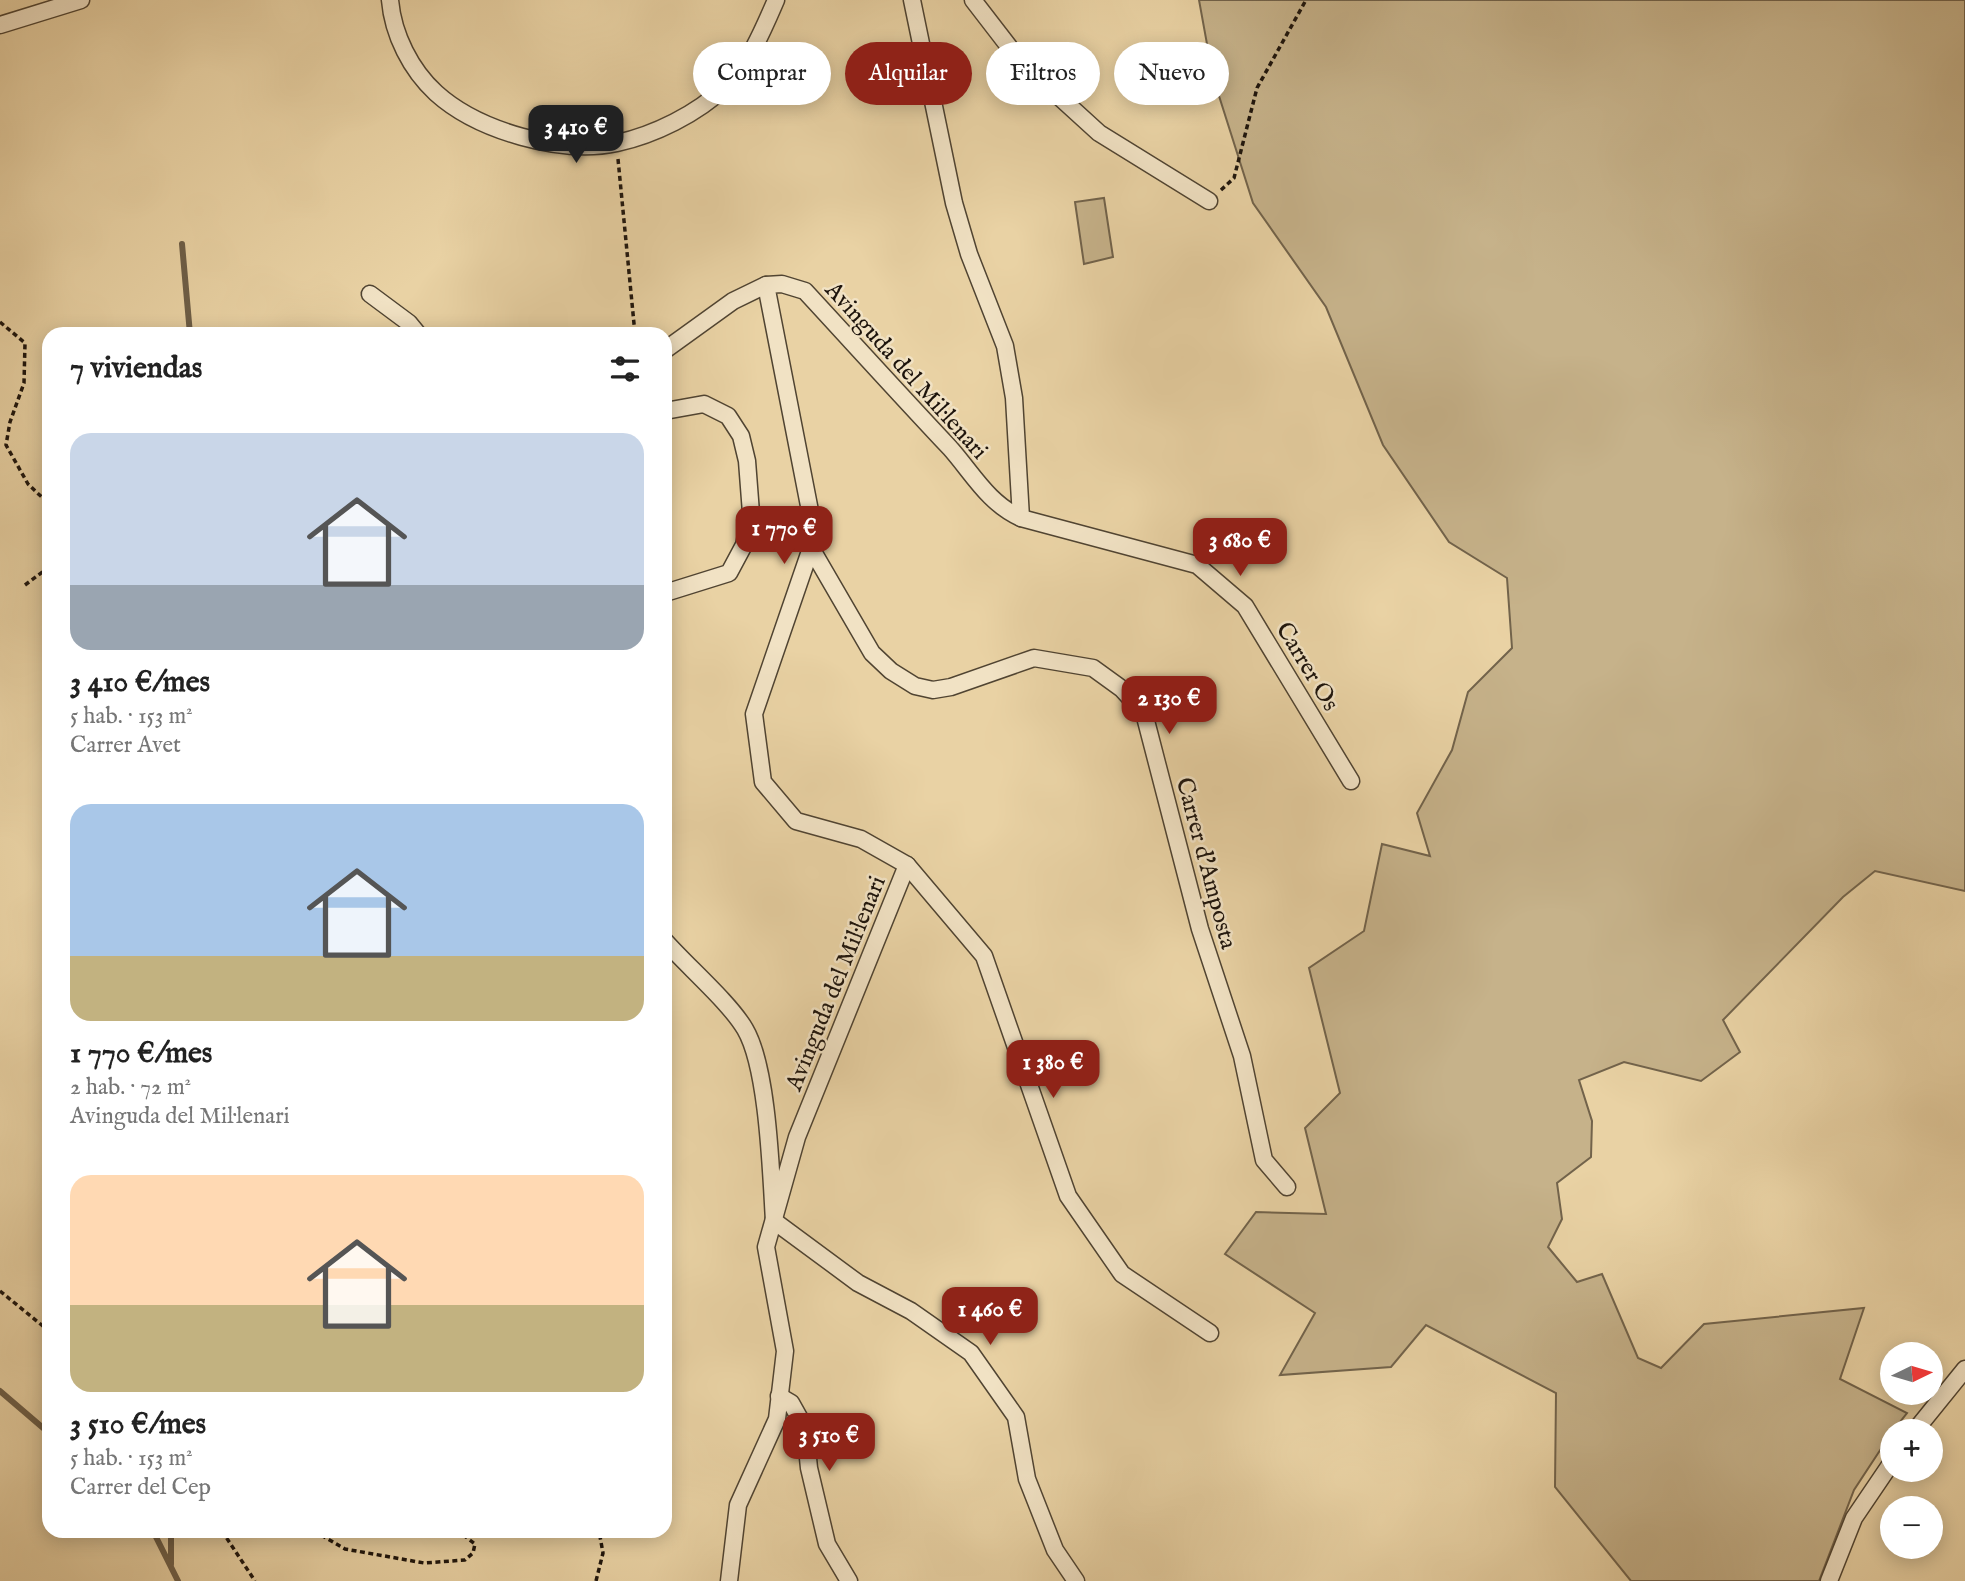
<!DOCTYPE html>
<html lang="es">
<meta charset="utf-8">
<style>
:root{--surface:#fff;--page:#f2f2f2;--text:#222;--muted:#767676;--accent:#8f2418}
body{margin:0;font-family:"IM FELL English",serif;background:var(--page);color:var(--text);height:100vh;display:flex;flex-direction:column;font-size:26px;white-space:nowrap}
*{box-sizing:border-box;margin:0}
p{font-size:23px;color:var(--muted)}
.icon{flex:none;width:38px;height:38px;fill:none;stroke:currentColor;stroke-width:2;stroke-linecap:round;stroke-linejoin:round}
.map{position:relative;flex:1;overflow:hidden}
.panel{position:absolute;left:42px;top:327px;width:630px;height:1211px;display:flex;flex-direction:column;background:var(--surface);border-radius:21px;box-shadow:0 4px 18px #0003}
.panel>*{flex:none}
.top-card{position:absolute;left:693px;top:42px;width:665px;height:63px;display:flex;gap:14px}
.needle{width:46px;rotate:85deg}
.buttons{position:absolute;left:1880px;top:1342px;display:grid;gap:14px}
.buttons a{display:grid;place-items:center;width:63px;height:63px;border-radius:50%;background:var(--surface);box-shadow:0 4px 18px #0003;font-size:35px}
.price{position:absolute;translate:-50% -60px;padding:0 16px;border-radius:14px;background:var(--accent);color:#fff;font-size:23px;line-height:46px;filter:drop-shadow(0 2px 4px #0008)}
.price::after{content:'';position:absolute;left:50%;top:42px;width:21px;height:16px;margin-left:-10px;background:inherit;clip-path:polygon(0 0,100% 0,50% 100%)}
.price.active{background:#222;color:#fff}
ul{padding:0;list-style:none}
li{display:grid;align-content:center;gap:14px;height:371px;padding:0 28px}
li span{display:grid;place-items:center;height:217px;border-radius:21px;color:#555}
li>.icon{margin-inline-start:auto}
span .icon{width:126px;height:126px;fill:#fffc;stroke-width:1}
li b{font-size:30px}
h2{display:flex;justify-content:space-between;align-items:center;height:84px;padding:0 28px;font-size:30px}
.pill{padding:0 24px;border-radius:32px;background:var(--surface);box-shadow:0 4px 18px #0003;font-size:24px;line-height:63px}
.pill.active{background:var(--accent);color:#fff}
.map>svg:first-child{display:block}
.green{fill:#c6b28a;stroke:#72634b;stroke-width:2}
.lines{fill:none;stroke-linecap:round;stroke-linejoin:round}
.stream{stroke:#6e5f48;stroke-width:6}
.minor-casing{stroke:#504432;stroke-width:19}
.path{stroke:#1d140c;stroke-width:3.5;stroke-dasharray:5 3.5;stroke-linecap:butt}
.minor{stroke:#f1e2c4;stroke-width:16}
.labels{text-anchor:middle;stroke-width:5;stroke-linejoin:round;paint-order:stroke}
.street-label{font-size:24px;fill:#1d140c;stroke:#f1e2c4}
</style>
<div class="map">
<svg width="1965" height="1581" viewBox="0 0 1965 1581">
<rect width="100%" height="100%" fill="#e9d2a4"/>
<filter id="stains"><feTurbulence type="fractalNoise" baseFrequency=".00286" numOctaves="4"/><feColorMatrix values="0 0 0 0 .2 0 0 0 0 .09 0 0 0 0 .02 0 0 0 .5 -.17"/></filter>
<radialGradient id="worn" r=".72"><stop offset=".6" stop-color="#630" stop-opacity="0"/><stop offset="1" stop-color="#630" stop-opacity=".3"/></radialGradient>
<!-- green -->
<g class="green">
<polygon points="1199,0 1965,0 1965,891 1875,871 1843,897 1723,1020 1740,1052 1701,1081 1624,1062 1579,1080 1592,1121 1591,1157 1557,1183 1562,1219 1548,1247 1577,1282 1602,1274 1638,1358 1661,1368 1704,1324 1864,1308 1840,1379 1907,1413 1892,1432 1854,1490 1819,1581 1631,1581 1555,1487 1556,1393 1426,1325 1391,1367 1280,1375 1315,1313 1225,1254 1256,1212 1326,1214 1305,1128 1340,1093 1309,968 1364,931 1382,844 1430,856 1417,813 1452,750 1468,692 1512,648 1507,578 1449,542 1383,445 1326,307 1253,203 1213,77"/>
<polygon points="1104,198 1113,257 1084,264 1075,202"/>
</g>
<g class="lines">
<!-- stream -->
<g class="stream">
<polyline points="182,244 190,334"/>
<polyline points="0,1391 49,1433"/>
<polyline points="153,1531 178,1581"/>
<polyline points="171,1531 171,1564"/>
</g>
<defs>
<g id="minor">
<path d="M390,0C393,35 411,70 436,93C478,131 562,155 617,143C654,135 697,114 725,87C749,64 763,30 776,0"/>
<polyline points="973,0 1020,61 1099,133 1209,201"/>
<polyline points="0,25 81,0"/>
<polyline points="370,294 409,323 418,334"/>
<polyline points="665,350 733,301 766,285"/>
<polyline points="665,411 704,404 728,416 741,436 747,461 751,513 744,545 729,573 665,593"/>
<polyline points="1021,518 1197,565 1245,606 1351,781"/>
<polyline points="811,548 872,653 891,671 915,686 933,690 951,687 1034,658 1093,668 1122,689 1144,713 1200,929 1242,1056 1264,1160 1287,1187"/>
<polyline points="907,865 984,956 1068,1196 1122,1274 1210,1333"/>
<path d="M665,941C688,967 729,1002 745,1029C768,1068 771,1173 774,1221L858,1283L911,1311L971,1353L1016,1417L1027,1479L1055,1550L1076,1581"/>
<polyline points="779,1396 791,1403 805,1428 809,1468 827,1544 849,1581"/>
<polyline points="1914,1432 1965,1369"/>
<path d="M729,1581L738,1505L777,1419L785,1351L766,1247L797,1137L907,865L861,839L796,821L763,782L754,714L811,548V516L766,285L782,284L805,291C853,343 901,396 950,448C973,474 988,503 1021,518L1014,398L1005,346L969,254L954,203L912,0"/>
<polyline points="1829,1581 1854,1518 1892,1462"/>
</g>
</defs>
<!-- minor casing -->
<use href="#minor" class="minor-casing"/>
<!-- path -->
<g class="path">
<polyline points="618,159 635,334"/>
<polyline points="1221,190 1234,178 1257,88 1306,0"/>
<polyline points="0,322 25,343 24,383 10,422 6,445 28,484 49,504"/>
<polyline points="25,585 49,567"/>
<polyline points="0,1291 49,1331"/>
<polyline points="222,1531 255,1581"/>
<polyline points="314,1531 345,1549 424,1563 465,1560 473,1553 475,1544 458,1531"/>
<polyline points="596,1581 603,1553 599,1531"/>
</g>
<!-- minor -->
<use href="#minor" class="minor"/>
</g>
<g class="labels">
<!-- street labels -->
<g class="street-label">
<text transform="translate(907 370) rotate(48)" y="8">Avinguda del Mil·lenari</text>
<text transform="translate(1308 666) rotate(59)" y="8">Carrer Os</text>
<text transform="translate(1207 863) rotate(75)" y="8">Carrer d'Amposta</text>
<text transform="translate(835 983) rotate(-68)" y="8">Avinguda del Mil·lenari</text>
</g>
</g>
<rect width="100%" height="100%" filter="url(#stains)"/>
<rect width="100%" height="100%" fill="url(#worn)"/>
</svg>
<div class="buttons">
<a><svg class="needle" viewBox="-14 -14 28 28"><path d="M0-13l5 13h-10z" fill="#e53935"/><path d="M0 13l5-13h-10z" fill="#767676"/></svg></a>
<a>+</a>
<a>−</a>
</div>
<b class="price active" style="left:576px;top:165px">3 410 €</b>
<b class="price" style="left:784px;top:566px">1 770 €</b>
<b class="price" style="left:1240px;top:578px">3 680 €</b>
<b class="price" style="left:1169px;top:736px">2 130 €</b>
<b class="price" style="left:1053px;top:1100px">1 380 €</b>
<b class="price" style="left:990px;top:1347px">1 460 €</b>
<b class="price" style="left:829px;top:1473px">3 510 €</b>
<div class="top-card">
<a class="pill">Comprar</a>
<a class="pill active">Alquilar</a>
<a class="pill">Filtros</a>
<a class="pill">Nuevo</a>
</div>
<section class="panel">
<h2>7 viviendas<svg class="icon" aria-label="filters" viewBox="0 0 24 24"><path d="M4 7h16M4 17h16"/><circle cx="9" cy="7" r="2"/><circle cx="15" cy="17" r="2"/></svg></h2>
<ul>
<li><span style="background:linear-gradient(#c9d6e8 70%,#9aa5b1 0)"><svg class="icon" aria-label="home" viewBox="0 0 24 24"><path d="M3 11l9-7 9 7M6 9v11h12V9"/></svg></span><div><b>3 410 €/mes</b><p>5 hab. · 153 m²</p><p>Carrer Avet</p></div></li>
<li><span style="background:linear-gradient(#a9c7e8 70%,#c2b280 0)"><svg class="icon" aria-label="home" viewBox="0 0 24 24"><path d="M3 11l9-7 9 7M6 9v11h12V9"/></svg></span><div><b>1 770 €/mes</b><p>2 hab. · 72 m²</p><p>Avinguda del Mil·lenari</p></div></li>
<li><span style="background:linear-gradient(#ffd9b3 60%,#c2b280 0)"><svg class="icon" aria-label="home" viewBox="0 0 24 24"><path d="M3 11l9-7 9 7M6 9v11h12V9"/></svg></span><div><b>3 510 €/mes</b><p>5 hab. · 153 m²</p><p>Carrer del Cep</p></div></li>
</ul>
</section>
</div>
